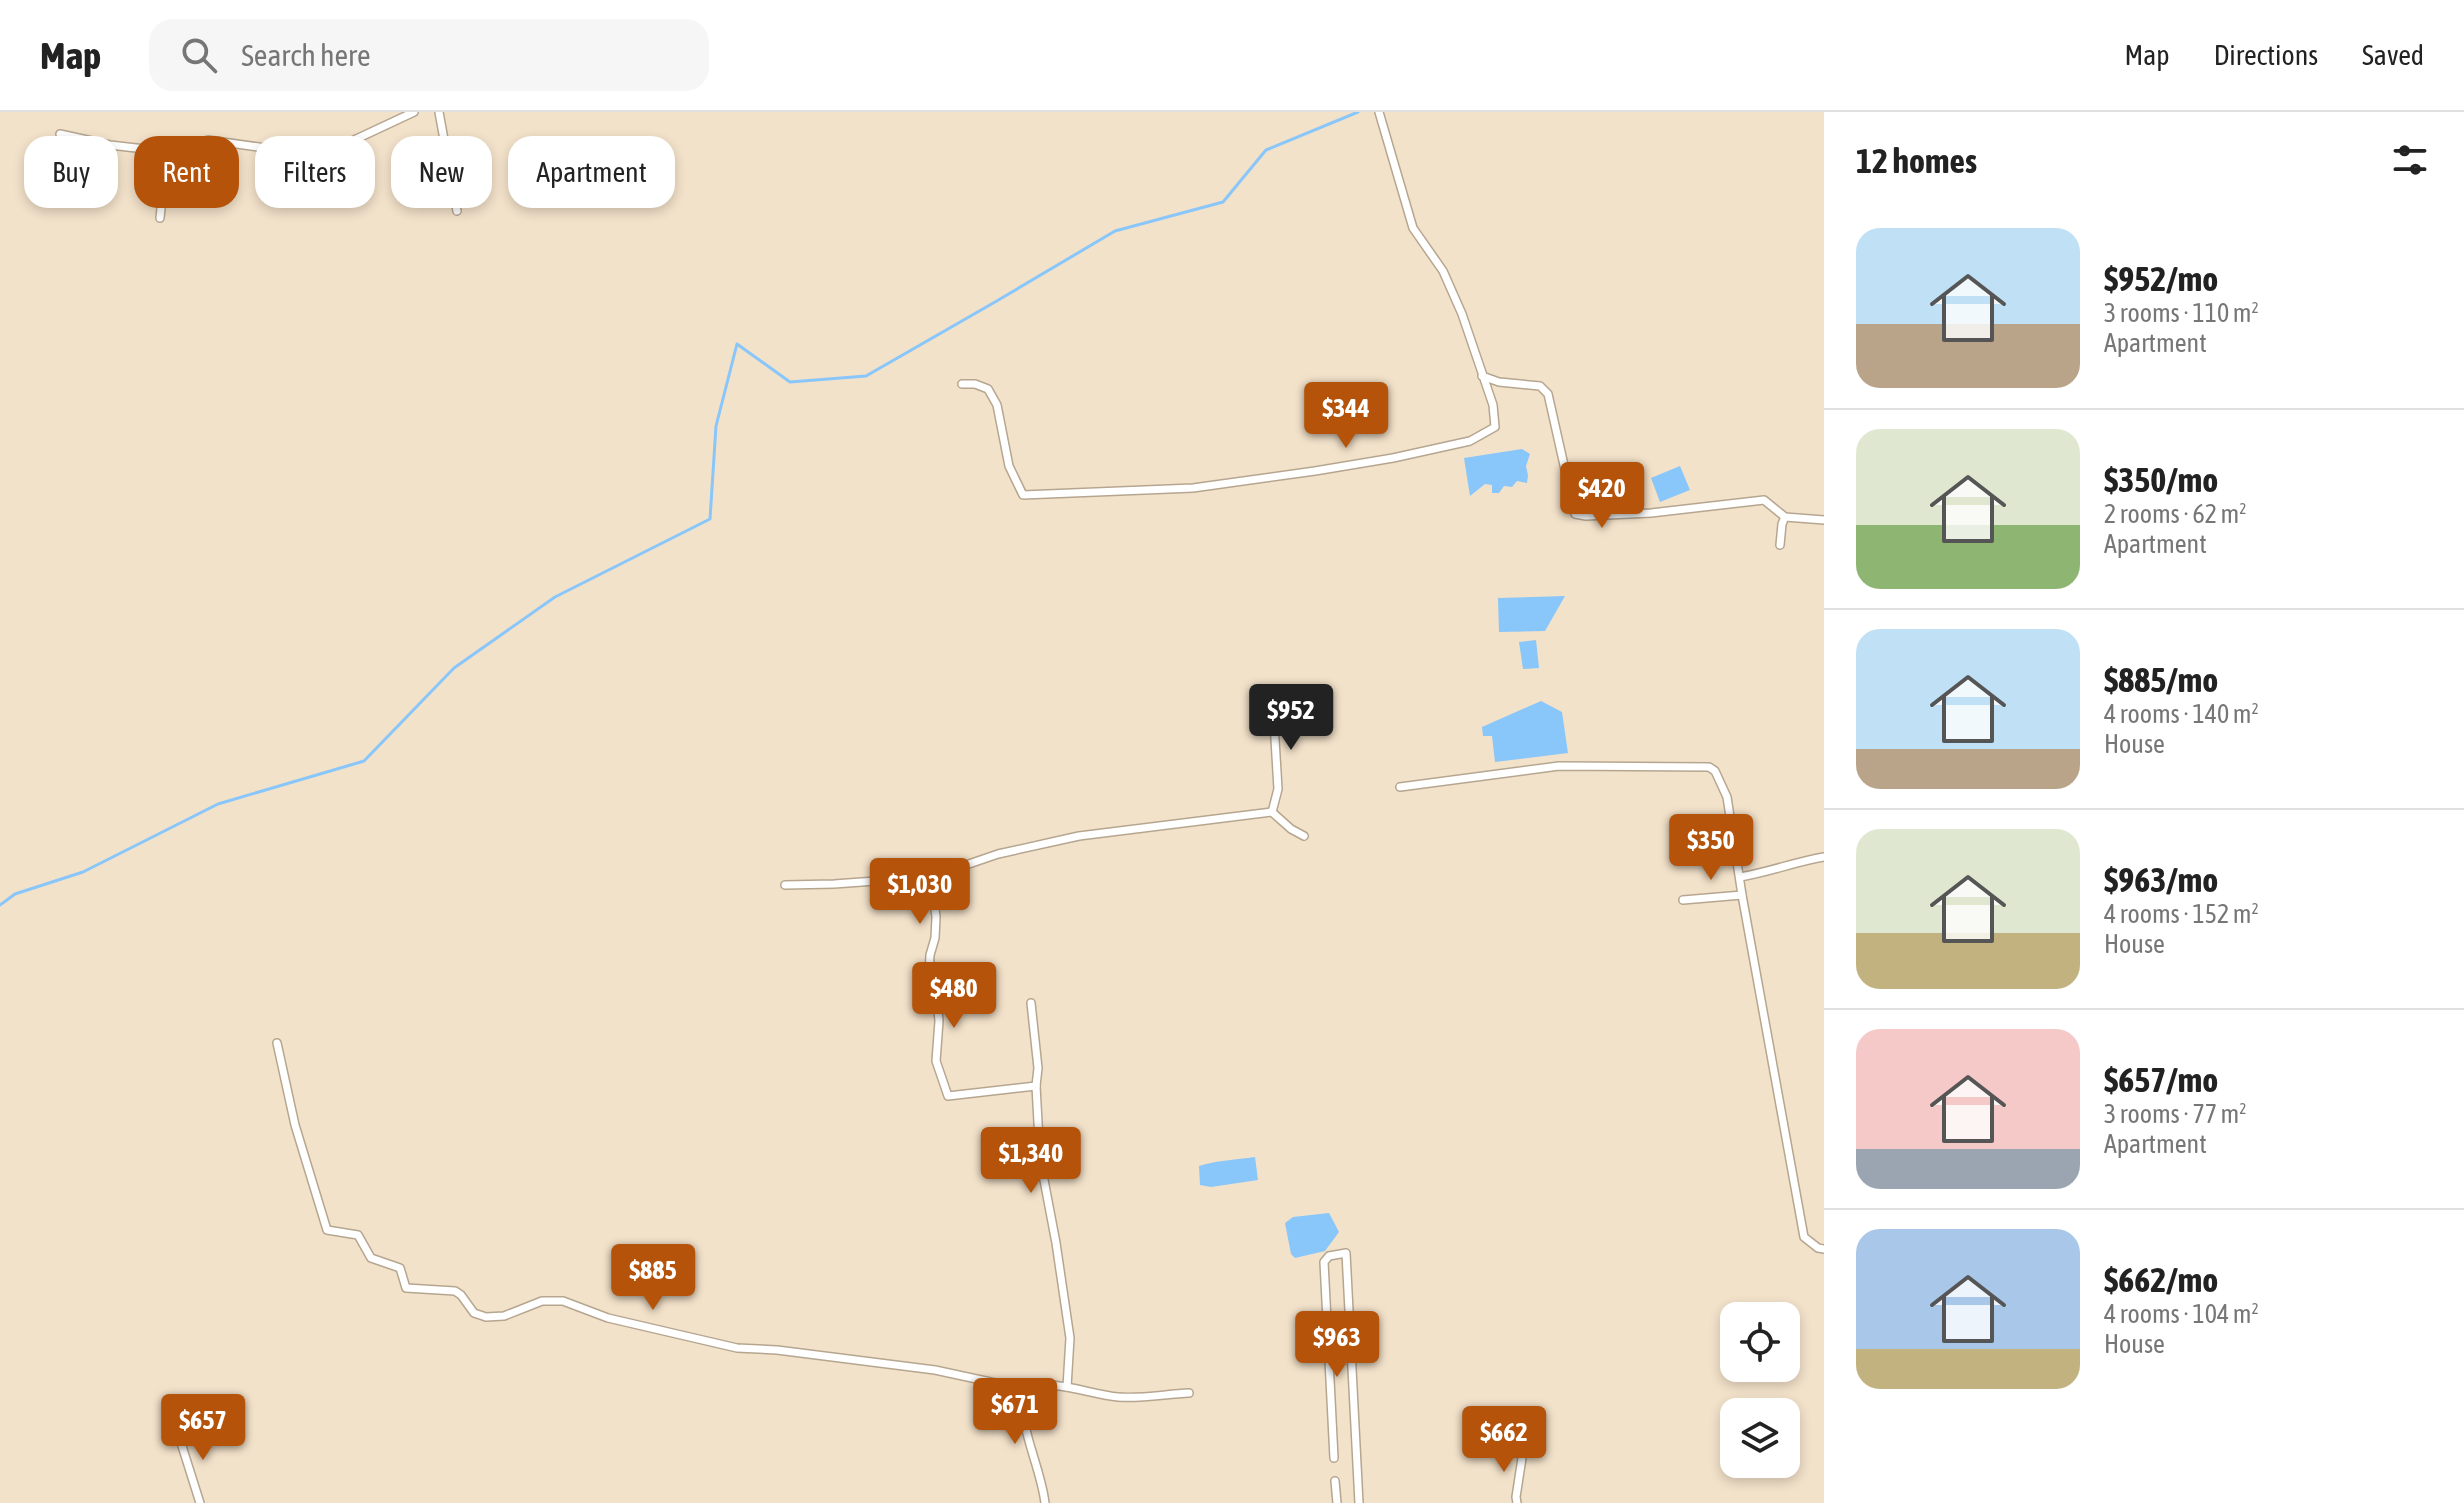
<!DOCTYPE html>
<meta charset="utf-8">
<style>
:root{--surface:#fff;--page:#f6f6f6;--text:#222;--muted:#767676;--line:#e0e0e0;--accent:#b45309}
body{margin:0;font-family:"Asap Condensed",sans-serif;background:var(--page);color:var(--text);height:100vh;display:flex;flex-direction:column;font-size:30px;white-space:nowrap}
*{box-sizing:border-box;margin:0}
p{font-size:26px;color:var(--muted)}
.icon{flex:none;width:44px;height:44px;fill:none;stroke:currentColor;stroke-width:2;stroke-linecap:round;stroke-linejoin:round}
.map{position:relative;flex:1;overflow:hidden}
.details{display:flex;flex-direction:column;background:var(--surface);width:640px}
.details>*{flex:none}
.top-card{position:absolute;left:24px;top:24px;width:760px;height:72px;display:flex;gap:16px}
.controls{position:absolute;left:1720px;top:1190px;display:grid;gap:16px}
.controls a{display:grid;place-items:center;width:80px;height:80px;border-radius:16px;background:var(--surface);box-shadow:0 4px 12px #0003;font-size:40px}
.price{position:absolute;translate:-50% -68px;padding:0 18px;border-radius:8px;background:var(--accent);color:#fff;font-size:26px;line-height:52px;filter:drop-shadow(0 2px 4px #0008)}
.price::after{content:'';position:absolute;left:50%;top:48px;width:24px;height:18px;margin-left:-12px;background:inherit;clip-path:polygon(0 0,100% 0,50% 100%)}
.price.on{background:#222;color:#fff}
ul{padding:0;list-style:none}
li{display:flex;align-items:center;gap:24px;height:200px;padding:0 32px}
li+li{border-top:2px solid var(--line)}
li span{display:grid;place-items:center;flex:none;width:224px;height:160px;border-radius:24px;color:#555}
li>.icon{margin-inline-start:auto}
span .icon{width:96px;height:96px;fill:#fffc;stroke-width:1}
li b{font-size:34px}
h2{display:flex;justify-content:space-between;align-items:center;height:96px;padding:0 32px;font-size:34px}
.chip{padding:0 28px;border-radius:24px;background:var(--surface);box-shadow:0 4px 12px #0003;font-size:28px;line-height:72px}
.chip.on{background:var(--accent);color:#fff}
header{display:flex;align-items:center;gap:48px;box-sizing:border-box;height:112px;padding:0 40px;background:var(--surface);border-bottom:2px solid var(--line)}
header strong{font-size:38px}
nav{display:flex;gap:44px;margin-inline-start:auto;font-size:28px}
.search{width:560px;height:72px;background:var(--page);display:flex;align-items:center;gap:20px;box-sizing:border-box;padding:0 28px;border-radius:24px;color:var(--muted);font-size:30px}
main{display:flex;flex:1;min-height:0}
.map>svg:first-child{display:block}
.water{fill:#89c6fa}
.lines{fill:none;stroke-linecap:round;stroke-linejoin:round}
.stream{stroke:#89c6fa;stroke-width:3}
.minor-casing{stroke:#b6a690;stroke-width:10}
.minor{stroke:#fff;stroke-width:7}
</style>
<header>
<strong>Map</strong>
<div class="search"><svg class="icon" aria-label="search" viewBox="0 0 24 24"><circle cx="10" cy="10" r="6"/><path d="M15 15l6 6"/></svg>Search here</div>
<nav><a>Map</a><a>Directions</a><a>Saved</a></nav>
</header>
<main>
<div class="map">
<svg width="1824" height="1391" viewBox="0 0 1824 1391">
<rect width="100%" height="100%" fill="#f3e2ca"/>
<!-- water -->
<g class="water">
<polygon points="1522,337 1530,342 1526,354 1528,363 1527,371 1517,369 1512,375 1504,374 1499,381 1492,381 1492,373 1485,372 1470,384 1464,346"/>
<polygon points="1680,354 1690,378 1660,390 1651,366"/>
<polygon points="1565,484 1545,519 1499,520 1498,486"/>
<polygon points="1536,528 1539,556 1523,557 1519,530"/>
<polygon points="1541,589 1562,600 1568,641 1495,650 1492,624 1483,624 1482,615"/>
<path d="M1255,1045L1258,1068L1211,1075L1200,1073L1199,1054C1218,1048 1236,1048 1255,1045Z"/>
<polygon points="1329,1101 1339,1120 1325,1139 1295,1146 1291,1142 1285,1111 1293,1105"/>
</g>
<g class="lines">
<!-- stream -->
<polyline class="stream" points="0,793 15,782 83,760 218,692 364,649 454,556 555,485 710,407 716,314 737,232 790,270 866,264 995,190 1115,119 1223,90 1266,38 1358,0"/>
<defs>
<g id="minor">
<polyline points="439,0 457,99"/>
<polyline points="60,22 110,33 162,39 208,28 280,38 319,38 352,29 414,0"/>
<polyline points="160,106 164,67 162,39"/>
<polyline points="1482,264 1499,270 1540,274 1548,282 1575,402 1586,404 1651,401 1764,388 1785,405 1824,408"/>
<polyline points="962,272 975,272 988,277 997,293 1009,354 1023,383 1193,376 1315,359 1393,346 1470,329 1495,315 1493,293 1462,202 1443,159 1413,116 1379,0"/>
<polyline points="1780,433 1782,412 1785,405"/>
<polyline points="1400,675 1559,654 1709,655 1715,659 1727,685 1742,783 1804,1125 1818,1136 1824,1137"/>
<polyline points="1272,700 1278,677 1272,577"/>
<polyline points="931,765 936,805 935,826 930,843 929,862 937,887 939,909 936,949 948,984 1036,974"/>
<path d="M1740,765C1769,760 1795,750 1824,745"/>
<polyline points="785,773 834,772 931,765 998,742 1079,724 1272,700 1291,717 1304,724"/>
<polyline points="1683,788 1742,783"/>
<polyline points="1031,891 1038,956 1036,974 1040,1047 1056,1131 1070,1226 1067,1275"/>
<path d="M277,931L295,1013L327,1118L358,1123L371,1146L400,1156L406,1176L455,1179L461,1183L474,1201L486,1205L504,1204L542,1189H563L608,1206L737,1236L777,1238L935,1258L1023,1277C1053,1266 1088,1282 1118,1285C1141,1287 1166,1282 1189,1281"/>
<path d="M1023,1277C1017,1312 1041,1355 1045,1391"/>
<polyline points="177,1318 200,1391"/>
<polyline points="1334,1346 1324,1150 1329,1144 1346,1141 1359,1391"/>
<polyline points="1335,1369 1337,1391"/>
<polyline points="1517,1391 1516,1385 1524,1333"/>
</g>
</defs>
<!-- minor casing -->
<use href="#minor" class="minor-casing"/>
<!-- minor -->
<use href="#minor" class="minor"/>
</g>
</svg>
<div class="controls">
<a><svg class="icon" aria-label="locate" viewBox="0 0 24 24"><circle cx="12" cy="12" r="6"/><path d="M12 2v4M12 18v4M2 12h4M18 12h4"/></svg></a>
<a><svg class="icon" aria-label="layers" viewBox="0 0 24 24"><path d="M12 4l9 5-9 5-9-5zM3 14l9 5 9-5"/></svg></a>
</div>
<b class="price" style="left:1346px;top:338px">$344</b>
<b class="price" style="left:1602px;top:418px">$420</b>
<b class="price on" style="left:1291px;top:640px">$952</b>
<b class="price" style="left:1711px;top:770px">$350</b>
<b class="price" style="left:920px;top:814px">$1,030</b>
<b class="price" style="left:954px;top:918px">$480</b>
<b class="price" style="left:1031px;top:1083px">$1,340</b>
<b class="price" style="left:653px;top:1200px">$885</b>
<b class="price" style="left:1337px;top:1267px">$963</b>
<b class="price" style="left:1015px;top:1334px">$671</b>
<b class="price" style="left:203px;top:1350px">$657</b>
<b class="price" style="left:1504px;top:1362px">$662</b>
<div class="top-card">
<a class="chip">Buy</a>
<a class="chip on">Rent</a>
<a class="chip">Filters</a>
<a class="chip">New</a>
<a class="chip">Apartment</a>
</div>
</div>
<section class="details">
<h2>12 homes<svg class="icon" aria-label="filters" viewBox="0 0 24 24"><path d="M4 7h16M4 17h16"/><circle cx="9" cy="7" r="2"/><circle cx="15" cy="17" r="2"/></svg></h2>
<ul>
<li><span style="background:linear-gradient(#bfe0f5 60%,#b9a48a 0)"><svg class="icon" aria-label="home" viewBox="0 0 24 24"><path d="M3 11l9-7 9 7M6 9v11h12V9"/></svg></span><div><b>$952/mo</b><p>3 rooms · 110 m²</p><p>Apartment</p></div></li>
<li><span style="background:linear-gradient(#dfe7d0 60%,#8fb573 0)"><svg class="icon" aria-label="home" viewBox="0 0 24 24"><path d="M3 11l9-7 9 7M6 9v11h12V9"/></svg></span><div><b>$350/mo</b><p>2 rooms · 62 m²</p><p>Apartment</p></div></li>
<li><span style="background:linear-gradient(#bfe0f5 75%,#b9a48a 0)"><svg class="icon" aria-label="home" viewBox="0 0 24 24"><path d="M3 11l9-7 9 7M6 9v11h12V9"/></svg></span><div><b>$885/mo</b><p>4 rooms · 140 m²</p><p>House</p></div></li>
<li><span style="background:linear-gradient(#dfe7d0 65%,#c2b280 0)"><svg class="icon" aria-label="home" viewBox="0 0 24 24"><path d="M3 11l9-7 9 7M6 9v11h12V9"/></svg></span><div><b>$963/mo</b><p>4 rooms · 152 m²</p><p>House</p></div></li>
<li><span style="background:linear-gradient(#f6c9c9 75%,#9aa5b1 0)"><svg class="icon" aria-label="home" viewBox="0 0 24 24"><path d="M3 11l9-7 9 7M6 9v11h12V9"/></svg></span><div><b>$657/mo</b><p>3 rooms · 77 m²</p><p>Apartment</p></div></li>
<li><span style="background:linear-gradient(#a9c7e8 75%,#c2b280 0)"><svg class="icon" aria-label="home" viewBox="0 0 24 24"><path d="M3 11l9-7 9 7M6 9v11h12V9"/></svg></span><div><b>$662/mo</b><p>4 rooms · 104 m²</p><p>House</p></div></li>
</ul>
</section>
</main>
